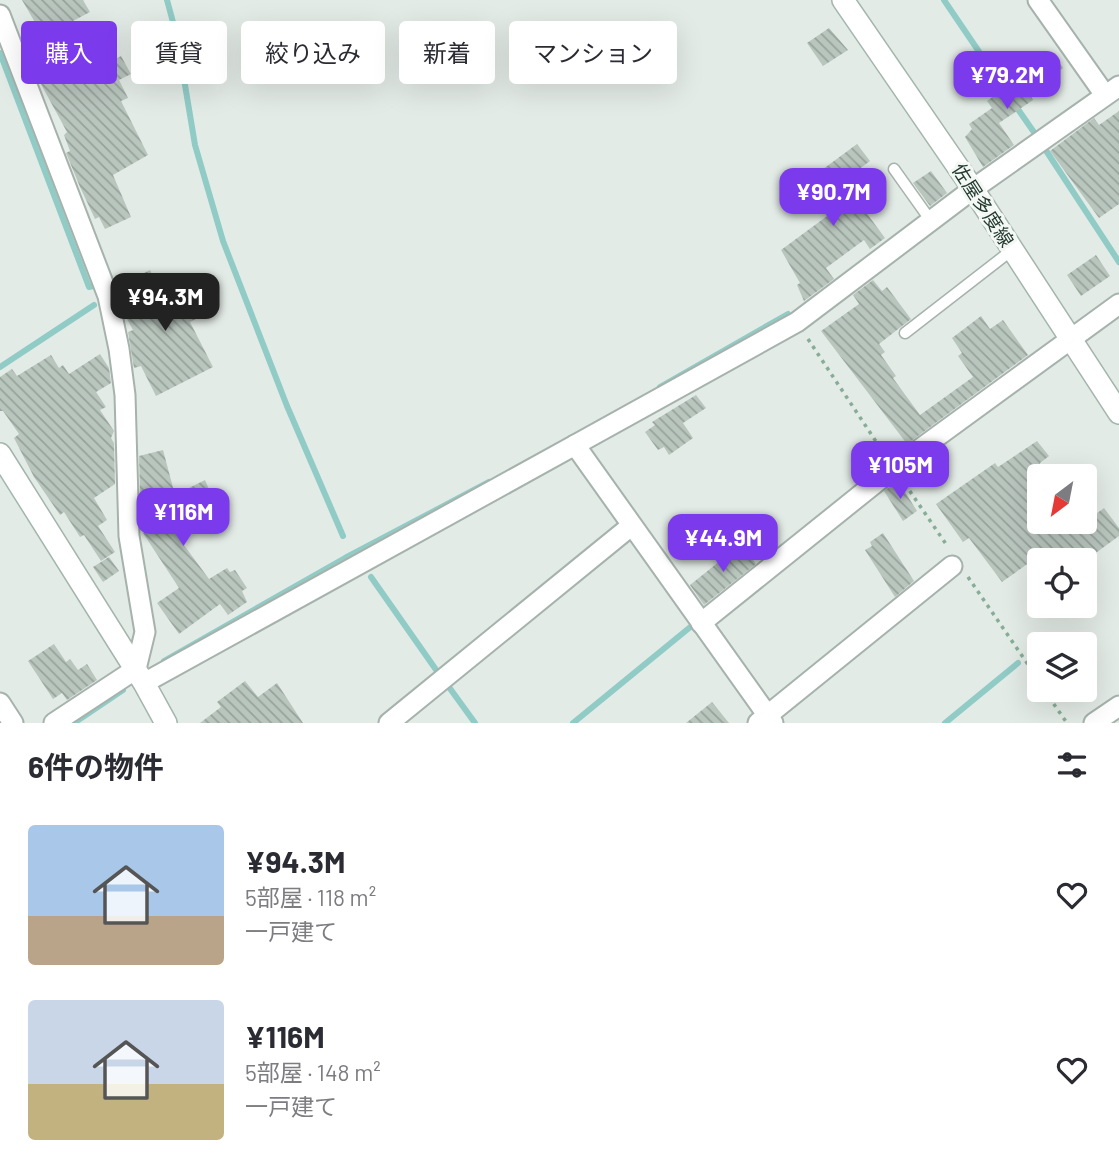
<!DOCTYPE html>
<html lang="ja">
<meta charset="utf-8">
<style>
:root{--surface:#fff;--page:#f2f2f3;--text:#2b2b33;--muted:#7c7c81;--accent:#7c3aed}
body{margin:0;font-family:Barlow,"Noto Sans JP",sans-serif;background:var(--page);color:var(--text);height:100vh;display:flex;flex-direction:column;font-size:26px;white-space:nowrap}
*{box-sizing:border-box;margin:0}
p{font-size:23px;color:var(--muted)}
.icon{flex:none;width:38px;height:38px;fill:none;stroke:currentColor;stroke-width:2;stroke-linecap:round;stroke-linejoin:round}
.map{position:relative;height:723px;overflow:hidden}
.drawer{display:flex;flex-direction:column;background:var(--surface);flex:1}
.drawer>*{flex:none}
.hud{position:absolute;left:21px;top:21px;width:700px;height:63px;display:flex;gap:14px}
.needle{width:46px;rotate:212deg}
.controls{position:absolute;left:1027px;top:464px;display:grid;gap:14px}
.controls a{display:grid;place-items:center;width:70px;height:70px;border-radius:7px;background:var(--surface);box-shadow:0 7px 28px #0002;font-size:35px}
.price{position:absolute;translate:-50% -60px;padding:0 16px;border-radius:14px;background:var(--accent);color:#fff;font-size:23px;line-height:46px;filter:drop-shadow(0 2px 4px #0008)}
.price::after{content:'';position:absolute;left:50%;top:42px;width:21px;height:16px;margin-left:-10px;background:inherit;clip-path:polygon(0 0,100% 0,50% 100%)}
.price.active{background:#222;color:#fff}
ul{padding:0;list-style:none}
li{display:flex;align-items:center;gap:21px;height:175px;padding:0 28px}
li span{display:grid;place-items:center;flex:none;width:196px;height:140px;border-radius:7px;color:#555}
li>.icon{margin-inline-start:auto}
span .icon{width:84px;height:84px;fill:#fffc;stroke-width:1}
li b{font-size:30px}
h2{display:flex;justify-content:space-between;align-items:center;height:84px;padding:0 28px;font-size:30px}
.chip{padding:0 24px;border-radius:7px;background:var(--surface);box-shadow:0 7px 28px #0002;font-size:24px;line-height:63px}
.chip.active{background:var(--accent);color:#fff}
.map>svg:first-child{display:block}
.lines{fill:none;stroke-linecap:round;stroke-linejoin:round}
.stream{stroke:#91cbc6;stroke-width:6}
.building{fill:url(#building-back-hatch)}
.lane-casing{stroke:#a6b3ac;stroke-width:13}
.street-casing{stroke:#a6b3ac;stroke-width:23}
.secondary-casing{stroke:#a3b6ab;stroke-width:24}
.path{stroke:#87ac97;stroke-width:3.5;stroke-dasharray:3.5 5;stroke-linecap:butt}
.lane{stroke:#fff;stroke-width:10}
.street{stroke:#fff;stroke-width:19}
.secondary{stroke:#fff;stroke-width:21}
.labels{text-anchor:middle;stroke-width:6;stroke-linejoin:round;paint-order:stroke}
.street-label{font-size:19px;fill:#253b30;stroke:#f3f8f5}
</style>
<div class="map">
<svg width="1119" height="723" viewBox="0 0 1119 723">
<defs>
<pattern id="building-back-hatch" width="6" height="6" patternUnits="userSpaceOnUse" patternTransform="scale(1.75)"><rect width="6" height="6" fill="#b9c6be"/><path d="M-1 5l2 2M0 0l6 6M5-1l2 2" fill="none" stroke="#96a29b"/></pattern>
</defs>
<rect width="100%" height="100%" fill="#e3ebe6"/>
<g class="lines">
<!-- stream -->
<g class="stream">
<polyline points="167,0 177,37 195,145 223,241 287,406 343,536"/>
<polyline points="944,0 1007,93"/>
<polyline points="0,53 89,287 93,286"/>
<polyline points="1015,105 1038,138"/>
<polyline points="1043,146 1119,262"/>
<polyline points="0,367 94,305"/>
<polyline points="660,387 788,314"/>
<polyline points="371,577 439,674"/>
<polyline points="164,661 345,558 489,482"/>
<polyline points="446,683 475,723"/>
<polyline points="74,723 123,690"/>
<polyline points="573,723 694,624"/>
<polyline points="945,723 1018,663"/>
</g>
</g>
<!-- building -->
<g class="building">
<polygon points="22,0 83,0 90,12 54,31 80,78 121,56 131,74 119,80 128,98 121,101 148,155 113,175 131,217 105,229 99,217 95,219 80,187 66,153 70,151 64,135 67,132 36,75 26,49 32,46 28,38 40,31"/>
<polygon points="829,28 848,50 823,66 807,43"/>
<polygon points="1052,53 1063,68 1029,93 1033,100 999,123 1014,145 983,167 965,137 972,129 969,124 992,108 987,101"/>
<polygon points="1119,111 1119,204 1099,218 1050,151 1094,118 1099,125"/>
<polygon points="857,144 870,161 843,181 885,238 870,249 864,240 826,268 834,279 804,301 797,285 800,283 781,250 838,208 815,175"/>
<polygon points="931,171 947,193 930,206 913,183"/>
<polygon points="1096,255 1110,276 1081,296 1067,275"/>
<polygon points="150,270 159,289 184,277 200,317 190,322 213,367 156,396 141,366 134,368 128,332 133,330 126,317 136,312 122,284"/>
<polygon points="873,280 882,291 887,287 911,319 879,344 885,352 881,355 896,376 893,378 920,415 973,377 958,356 962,353 952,338 981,316 990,329 1003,320 1028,355 907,444 821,331 859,304 853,295"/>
<polygon points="100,354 109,368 111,383 96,392 106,407 100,410 114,431 111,438 114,443 115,484 94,498 107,520 98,526 115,552 101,561 84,535 80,537 64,512 60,515 34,477 14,438 19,434 3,411 0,411 0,377 12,369 17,376 51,355 59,368 63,365 69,374"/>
<polygon points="696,395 706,408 683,423 693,438 669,455 664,447 658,450 645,432 655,425 652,422"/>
<polygon points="1037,441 1049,456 1040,463 1040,522 1085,522 1104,508 1119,528 1119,536 1086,560 1033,560 1002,582 969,538 963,542 936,504 995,463 998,467"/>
<polygon points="163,450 175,495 205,480 214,501 170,526 209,579 227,568 230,572 235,570 247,588 242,591 247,602 228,615 220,604 179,634 157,603 179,588 143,533 152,526 143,494 140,495 139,456"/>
<polygon points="898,481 917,511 903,521 884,491"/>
<polygon points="883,533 914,581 895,597 865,550 872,546 870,542"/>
<polygon points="741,544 756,564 704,605 690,585"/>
<polygon points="109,557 119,571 103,582 93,567"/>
<polygon points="54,644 66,662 70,659 78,670 87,664 97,680 67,700 62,693 53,699 28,661"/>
<polygon points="245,681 258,697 277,683 303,723 200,723 221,707 217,702"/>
<polygon points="712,702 729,723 686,723"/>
</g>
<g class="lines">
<defs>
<g id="lane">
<polyline points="894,169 931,221"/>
<polyline points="905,333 1012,250"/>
</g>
<g id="street">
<polyline points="1038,0 1105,95"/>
<polyline points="0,15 108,296 119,349 125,395 129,536 145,632 136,669 54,723"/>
<polyline points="701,623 894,468 1119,304"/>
<polyline points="144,683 575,445"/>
<polyline points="0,703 13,723"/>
<polyline points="389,723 631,526"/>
<polyline points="758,723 952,566"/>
<polyline points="773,723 575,445 797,322 973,189 1119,86"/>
<polyline points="1094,723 1119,706"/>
</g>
<g id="secondary">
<polyline points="843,0 973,189 1119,413"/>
<polyline points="0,454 144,683 166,723"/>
</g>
</defs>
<!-- lane casing -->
<use href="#lane" class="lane-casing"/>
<!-- street casing -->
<use href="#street" class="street-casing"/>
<!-- secondary casing -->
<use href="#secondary" class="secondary-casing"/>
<!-- path -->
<g class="path">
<polyline points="808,339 883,452"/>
<polyline points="905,484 948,547"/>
<polyline points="968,577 1040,682"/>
<polyline points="1044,690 1067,723"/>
</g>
<!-- lane -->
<use href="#lane" class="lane"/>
<!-- street -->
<use href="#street" class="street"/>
<!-- secondary -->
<use href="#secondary" class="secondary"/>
</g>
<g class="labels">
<!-- street labels -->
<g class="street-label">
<text transform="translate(983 205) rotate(57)" y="7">佐屋多度線</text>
</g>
</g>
</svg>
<div class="controls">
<a><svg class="needle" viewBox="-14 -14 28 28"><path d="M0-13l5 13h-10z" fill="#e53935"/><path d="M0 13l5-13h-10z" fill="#7c7c81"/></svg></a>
<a><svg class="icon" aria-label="locate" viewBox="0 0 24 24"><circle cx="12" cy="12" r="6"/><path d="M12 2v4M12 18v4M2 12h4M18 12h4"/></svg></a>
<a><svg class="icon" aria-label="layers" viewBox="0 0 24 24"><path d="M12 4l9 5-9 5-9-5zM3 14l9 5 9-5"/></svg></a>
</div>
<b class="price" style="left:1007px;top:111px">¥79.2M</b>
<b class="price" style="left:833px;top:228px">¥90.7M</b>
<b class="price active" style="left:165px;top:333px">¥94.3M</b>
<b class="price" style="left:900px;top:501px">¥105M</b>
<b class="price" style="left:183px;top:548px">¥116M</b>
<b class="price" style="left:723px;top:574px">¥44.9M</b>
<div class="hud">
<a class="chip active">購入</a>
<a class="chip">賃貸</a>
<a class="chip">絞り込み</a>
<a class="chip">新着</a>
<a class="chip">マンション</a>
</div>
</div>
<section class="drawer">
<h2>6件の物件<svg class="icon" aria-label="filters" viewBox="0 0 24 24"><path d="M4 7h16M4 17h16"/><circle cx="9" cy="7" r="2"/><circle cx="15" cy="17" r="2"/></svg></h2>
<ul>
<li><span style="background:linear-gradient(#a9c7e8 65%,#b9a48a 0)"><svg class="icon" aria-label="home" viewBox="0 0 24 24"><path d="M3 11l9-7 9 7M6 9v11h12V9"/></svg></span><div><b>¥94.3M</b><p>5部屋 · 118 m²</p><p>一戸建て</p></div><svg class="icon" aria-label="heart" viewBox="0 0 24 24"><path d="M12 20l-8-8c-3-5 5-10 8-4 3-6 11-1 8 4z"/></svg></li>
<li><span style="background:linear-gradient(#c9d6e8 60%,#c2b280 0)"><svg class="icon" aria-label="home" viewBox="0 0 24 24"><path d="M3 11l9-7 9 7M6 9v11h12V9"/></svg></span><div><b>¥116M</b><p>5部屋 · 148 m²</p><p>一戸建て</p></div><svg class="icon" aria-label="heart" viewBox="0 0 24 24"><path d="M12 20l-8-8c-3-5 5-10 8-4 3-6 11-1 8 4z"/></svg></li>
</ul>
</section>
